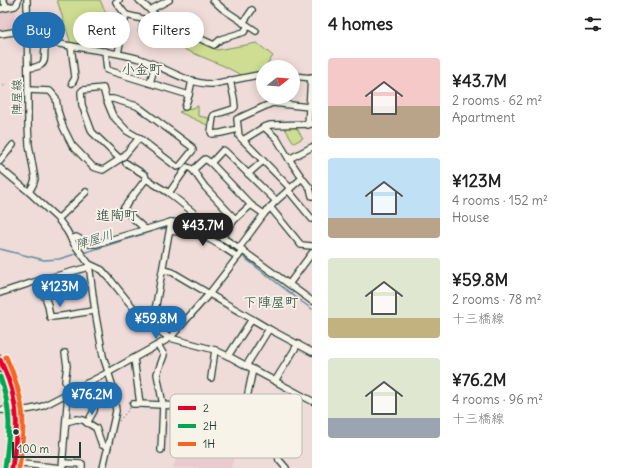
<!DOCTYPE html>
<meta charset="utf-8">
<style>
:root{--surface:#fff;--page:#f6f6f6;--text:#222;--muted:#767676;--accent:#1f6fb2}
body{margin:0;font-family:Delius,"Klee One",sans-serif;background:var(--page);color:var(--text);height:100vh;display:flex;flex-direction:column;font-size:15px;white-space:nowrap}
*{box-sizing:border-box;margin:0}
p{font-size:13px;color:var(--muted)}
.icon{flex:none;width:22px;height:22px;fill:none;stroke:currentColor;stroke-width:2;stroke-linecap:round;stroke-linejoin:round}
.map{position:relative;flex:1;overflow:hidden}
.details{display:flex;flex-direction:column;background:var(--surface);width:308px}
.details>*{flex:none}
.top-card{position:absolute;left:12px;top:12px;width:240px;height:36px;display:flex;gap:8px}
.needle{width:26px;rotate:73deg}
.tools{position:absolute;left:256px;top:60px;display:grid;gap:8px}
.tools a{display:grid;place-items:center;width:44px;height:44px;border-radius:50%;background:var(--surface);box-shadow:0 2px 10px #0003;font-size:20px}
.scale{position:absolute;left:12px;bottom:10px;width:69px;box-sizing:border-box;padding-left:4px;border:2px solid #1f3d34;border-top:0;font-size:11px;line-height:14px;white-space:nowrap;color:#1f3d34;-webkit-text-stroke:3px #f7f3e8;paint-order:stroke}
.price{position:absolute;translate:-50% -34px;padding:0 9px;border-radius:14px;background:var(--accent);color:#fff;font-size:13px;line-height:26px;filter:drop-shadow(0 1px 2px #0008)}
.price::after{content:'';position:absolute;left:50%;top:24px;width:12px;height:9px;margin-left:-6px;background:inherit;clip-path:polygon(0 0,100% 0,50% 100%)}
.price.on{background:#222;color:#fff}
ul{padding:0;list-style:none}
li{display:flex;align-items:center;gap:12px;height:100px;padding:0 16px}
li span{display:grid;place-items:center;flex:none;width:112px;height:80px;border-radius:4px;color:#555}
li>.icon{margin-inline-start:auto}
span .icon{width:48px;height:48px;fill:#fffc;stroke-width:1}
li b{font-size:17px}
h2{display:flex;justify-content:space-between;align-items:center;height:48px;padding:0 16px;font-size:17px}
.pill{padding:0 14px;border-radius:18px;background:var(--surface);box-shadow:0 2px 10px #0003;font-size:14px;line-height:36px}
.pill.on{background:var(--accent);color:#fff}
main{display:flex;flex:1;min-height:0}
.map>svg:first-child{display:block}
.built{fill:#e9cacd}
.green{fill:#cedd91;stroke:#768d62}
.lines{fill:none;stroke-linecap:round;stroke-linejoin:round}
.stream{stroke:#5c8f9e;stroke-width:1.5}
.minor-casing{stroke:#1f3d34;stroke-width:8}
.highway-casing{stroke:#1f3d34;stroke-width:11}
.path{stroke:#1f3d34;stroke-width:1;stroke-dasharray:1 3;stroke-linecap:butt}
.minor{stroke:#f7f3e8;stroke-width:5.5}
.highway{stroke:#fddcac;stroke-width:8}
.bus-1-casing{stroke:#f7f3e8;stroke-width:8}
.bus-2-casing{stroke:#f7f3e8;stroke-width:8}
.bus-3-casing{stroke:#f7f3e8;stroke-width:8}
.bus-1{stroke:#e4002b;stroke-width:5}
.bus-2{stroke:#00a651;stroke-width:5}
.bus-3{stroke:#f26522;stroke-width:5}
.bus-dot{fill:#1f3d34;stroke:#f7f3e8;stroke-width:1.5}
.labels{text-anchor:middle;stroke-width:3.5;stroke-linejoin:round;paint-order:stroke}
.street-label{font-size:12px;fill:#1f3d34;stroke:#f7f3e8}
.water-label{font-size:13px;font-style:italic;fill:#335857;stroke:#f7f3e8}
.quarter-label{font-size:14px;fill:#1f3d34;stroke:#f7f3e8}
.key{fill:#f7f3e8;stroke:#b6bcb2;stroke-width:1}
.key-label{font-size:11px;fill:#1f3d34}
</style>
<main>
<div class="map">
<svg width="312" height="468" viewBox="0 0 312 468">
<rect width="100%" height="100%" fill="#efdbd8"/>
<filter id="ink" filterUnits="userSpaceOnUse"><feTurbulence type="fractalNoise" baseFrequency=".025" numOctaves="2"/><feDisplacementMap in="SourceGraphic" scale="8" xChannelSelector="R" yChannelSelector="G"/><feConvolveMatrix kernelMatrix="1 2 1 2 8 2 1 2 1" color-interpolation-filters="sRGB"/></filter>
<g filter="url(#ink)">
<!-- built -->
<g class="built">
<polygon points="0,0 21,0 21,1 14,4 17,30 0,32"/>
<polygon points="207,433 238,440 231,468 173,468 184,441 190,436"/>
</g>
<!-- green -->
<g class="green">
<polygon points="57,0 100,0 107,15 146,19 150,13 163,24 217,50 257,43 273,56 265,67 263,67 263,68 247,78 224,66 145,33 138,32 140,20 123,18 120,31 107,30 101,48 71,44"/>
<polygon points="198,106 198,116 209,118 207,125 179,112"/>
<polygon points="284,127 296,127 303,138 294,143"/>
</g>
<g class="lines">
<!-- stream -->
<g class="stream">
<path d="M171,228C197,225 219,239 239,253"/>
<polyline points="0,249 44,260 59,259 79,253"/>
<polyline points="83,253 159,229 168,228"/>
<polyline points="242,256 302,302 312,309"/>
</g>
<defs>
<g id="minor">
<polyline points="3,0 7,7"/>
<polyline points="27,0 28,90 28,124 29,145 35,179 33,185 29,192"/>
<polyline points="119,0 116,2 126,15"/>
<polyline points="139,0 163,22 214,45 221,39 244,32 248,26"/>
<polyline points="213,0 223,9 256,31"/>
<polyline points="0,9 15,6 17,4 18,0"/>
<polyline points="150,10 169,0"/>
<polyline points="243,23 252,10"/>
<polyline points="0,34 27,30"/>
<polyline points="71,46 75,77 74,80 72,83"/>
<polyline points="105,51 107,70 189,95"/>
<polyline points="118,53 126,15 143,19"/>
<path d="M28,68C32,68 37,67 41,65C50,59 37,43 55,43C83,49 112,51 140,59C163,66 188,85 213,84L263,74"/>
<polyline points="293,76 312,78"/>
<polyline points="230,80 234,98 235,107 233,109 214,115 213,117 211,132 212,134 221,133 238,129"/>
<polyline points="150,83 155,65"/>
<polyline points="28,90 50,91 56,98 58,111 63,127 72,145 93,167 103,170 123,157 139,138"/>
<polyline points="106,99 113,99 137,106 192,147 193,150 180,166 177,167 139,138 127,131 113,116 106,99 103,88 83,90 81,92 82,105 92,132 120,159"/>
<polyline points="185,107 189,95 192,80"/>
<polyline points="308,125 311,77"/>
<polyline points="264,127 277,139 289,159"/>
<polyline points="243,140 264,127 270,125 312,124"/>
<polyline points="0,161 13,145"/>
<polyline points="126,163 145,175 146,179 169,193"/>
<polyline points="211,163 223,150 225,151 276,201"/>
<polyline points="0,168 29,192 58,219 67,231 74,244 89,264 102,270 110,279 126,299 145,321 152,327 170,338 215,350 232,358 312,401"/>
<polyline points="193,170 205,187 235,219"/>
<polyline points="248,174 263,161"/>
<polyline points="302,178 310,188 312,196"/>
<polyline points="290,188 239,136 237,119 272,103 309,107"/>
<polyline points="288,190 312,219"/>
<polyline points="270,207 301,245 312,246"/>
<polyline points="58,219 86,192"/>
<polyline points="195,225 194,213 169,193 187,167 190,168 193,170 205,159 211,163 251,205 264,214"/>
<polyline points="145,229 123,209 146,179"/>
<path d="M170,231C180,232 189,233 199,235C213,239 225,249 238,257"/>
<polyline points="222,238 235,219 251,205"/>
<polyline points="71,239 76,237 89,244 96,244 171,222 195,225 215,233 239,248 312,301"/>
<polyline points="239,248 264,214 276,201 302,178 289,159 312,147"/>
<polyline points="89,264 95,311 103,356 113,387 116,411 103,468"/>
<polyline points="163,270 172,272 269,329 312,352"/>
<path d="M39,281L48,305L50,317C65,317 80,312 95,311"/>
<polyline points="289,284 312,253"/>
<polyline points="0,293 34,282 89,267"/>
<polyline points="152,327 171,222"/>
<polyline points="158,345 164,355 157,374 163,405 161,450"/>
<polyline points="65,353 67,366 65,381 70,392"/>
<polyline points="228,356 252,319"/>
<polyline points="134,358 140,404 163,405 244,412 287,431"/>
<polyline points="246,366 269,329"/>
<polyline points="211,378 215,350"/>
<polyline points="275,381 298,344"/>
<polyline points="133,404 140,404"/>
<path d="M0,410C15,411 29,411 43,406L109,372L170,338L209,294L243,250"/>
<polyline points="244,412 253,369"/>
<polyline points="66,422 77,419 83,420 96,428 102,445 108,447"/>
<polyline points="87,423 94,411 95,397 87,383"/>
<polyline points="13,463 62,468"/>
<polyline points="63,463 82,464 82,468"/>
<polyline points="62,468 68,393"/>
<polyline points="286,468 279,460 277,452 293,421 295,393"/>
</g>
<path id="highway" d="M0,360C20,400 19,426 12,468"/>
</defs>
<!-- minor casing -->
<use href="#minor" class="minor-casing"/>
<!-- highway casing -->
<use href="#highway" class="highway-casing"/>
<!-- path -->
<g class="path">
<polyline points="0,88 8,83"/>
<polyline points="119,421 130,408"/>
</g>
<!-- minor -->
<use href="#minor" class="minor"/>
<!-- highway -->
<use href="#highway" class="highway"/>
<defs>
<path id="bus-1" d="M0,360C6,373 12,386 14,401C19,423 15,446 12,468"/>
<path id="bus-2" d="M0,377C12,411 10,432 5,467"/>
<path id="bus-3" d="M6,357C25,399 26,423 19,468"/>
</defs>
<!-- bus-1 casing -->
<use href="#bus-1" class="bus-1-casing"/>
<!-- bus-2 casing -->
<use href="#bus-2" class="bus-2-casing"/>
<!-- bus-3 casing -->
<use href="#bus-3" class="bus-3-casing"/>
<!-- bus-1 -->
<use href="#bus-1" class="bus-1"/>
<!-- bus-2 -->
<use href="#bus-2" class="bus-2"/>
<!-- bus-3 -->
<use href="#bus-3" class="bus-3"/>
</g>
</g>
<!-- markers -->
<circle class="bus-dot" cx="16" cy="432" r="3.5"/>
<g class="labels">
<!-- street labels -->
<g class="street-label">
<text transform="translate(17 97) rotate(-90)" y="4">陣屋線</text>
</g>
<!-- water labels -->
<g class="water-label">
<text transform="translate(94 239) rotate(-17)" y="5">陣屋川</text>
</g>
<!-- quarter labels -->
<g class="quarter-label">
<text x="142" y="74">小金町</text>
<text x="117" y="220">進陶町</text>
<text x="271" y="307">下陣屋町</text>
</g>
</g>
<!-- legend -->
<rect x="170" y="394" width="132" height="64" rx="6" class="key"/>
<rect x="178" y="406" width="18" height="4" fill="#e4002b"/>
<rect x="178" y="424" width="18" height="4" fill="#00a651"/>
<rect x="178" y="442" width="18" height="4" fill="#f26522"/>
<g class="key-label">
<text x="203" y="412">2</text>
<text x="203" y="430">2H</text>
<text x="203" y="448">1H</text>
</g>
</svg>
<div class="tools">
<a><svg class="needle" viewBox="-14 -14 28 28"><path d="M0-13l5 13h-10z" fill="#e53935"/><path d="M0 13l5-13h-10z" fill="#767676"/></svg></a>
</div>
<div class="scale">100 m</div>
<b class="price on" style="left:203px;top:247px">¥43.7M</b>
<b class="price" style="left:60px;top:308px">¥123M</b>
<b class="price" style="left:156px;top:340px">¥59.8M</b>
<b class="price" style="left:92px;top:416px">¥76.2M</b>
<div class="top-card">
<a class="pill on">Buy</a>
<a class="pill">Rent</a>
<a class="pill">Filters</a>
</div>
</div>
<section class="details">
<h2>4 homes<svg class="icon" aria-label="filters" viewBox="0 0 24 24"><path d="M4 7h16M4 17h16"/><circle cx="9" cy="7" r="2"/><circle cx="15" cy="17" r="2"/></svg></h2>
<ul>
<li><span style="background:linear-gradient(#f6c9c9 60%,#b9a48a 0)"><svg class="icon" aria-label="home" viewBox="0 0 24 24"><path d="M3 11l9-7 9 7M6 9v11h12V9"/></svg></span><div><b>¥43.7M</b><p>2 rooms · 62 m²</p><p>Apartment</p></div></li>
<li><span style="background:linear-gradient(#bfe0f5 75%,#b9a48a 0)"><svg class="icon" aria-label="home" viewBox="0 0 24 24"><path d="M3 11l9-7 9 7M6 9v11h12V9"/></svg></span><div><b>¥123M</b><p>4 rooms · 152 m²</p><p>House</p></div></li>
<li><span style="background:linear-gradient(#dfe7d0 75%,#c2b280 0)"><svg class="icon" aria-label="home" viewBox="0 0 24 24"><path d="M3 11l9-7 9 7M6 9v11h12V9"/></svg></span><div><b>¥59.8M</b><p>2 rooms · 78 m²</p><p>十三橋線</p></div></li>
<li><span style="background:linear-gradient(#dfe7d0 75%,#9aa5b1 0)"><svg class="icon" aria-label="home" viewBox="0 0 24 24"><path d="M3 11l9-7 9 7M6 9v11h12V9"/></svg></span><div><b>¥76.2M</b><p>4 rooms · 96 m²</p><p>十三橋線</p></div></li>
</ul>
</section>
</main>
